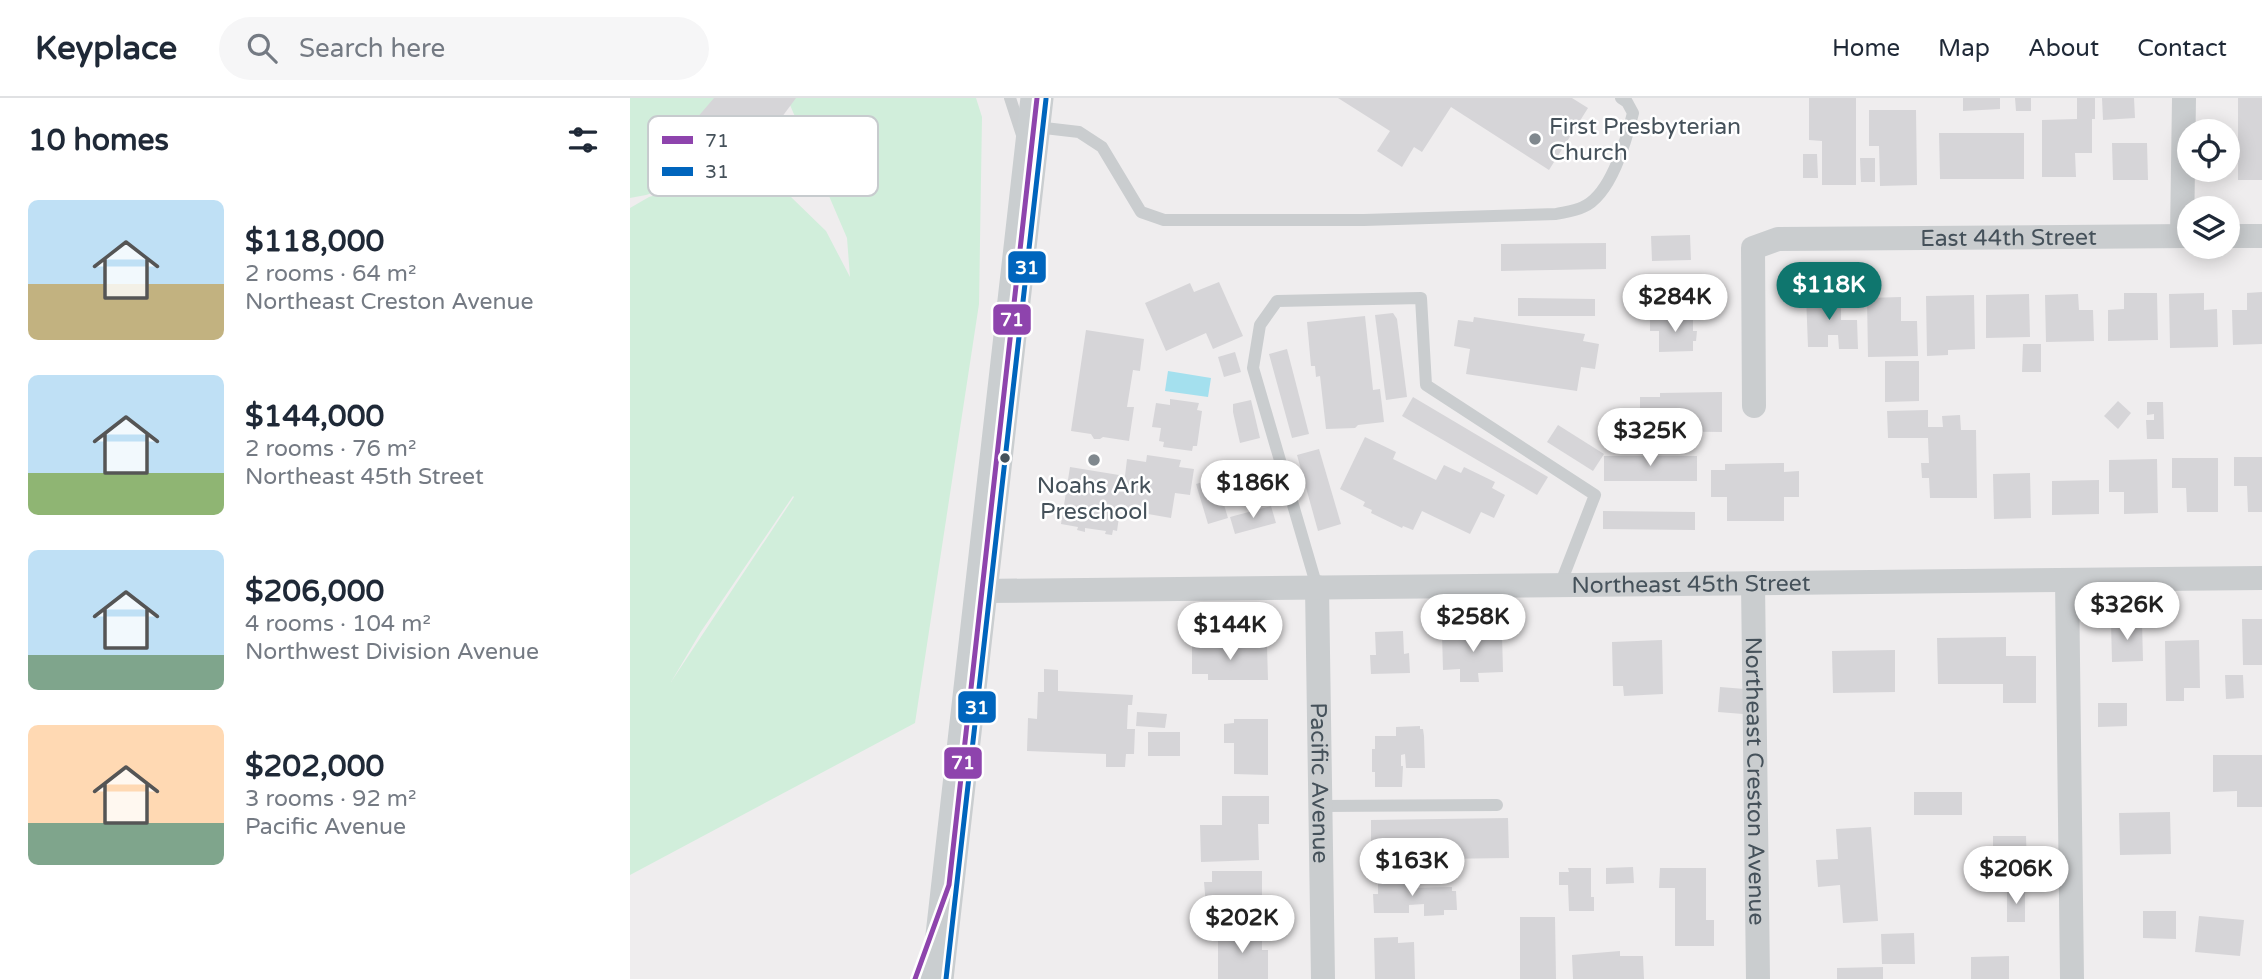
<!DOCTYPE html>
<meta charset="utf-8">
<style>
:root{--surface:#fff;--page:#f6f6f7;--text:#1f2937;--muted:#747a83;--line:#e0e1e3;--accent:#0f766e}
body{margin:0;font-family:"Varela Round",sans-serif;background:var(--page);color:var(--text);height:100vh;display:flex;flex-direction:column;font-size:26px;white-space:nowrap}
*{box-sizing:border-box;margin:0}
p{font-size:23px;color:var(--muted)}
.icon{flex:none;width:38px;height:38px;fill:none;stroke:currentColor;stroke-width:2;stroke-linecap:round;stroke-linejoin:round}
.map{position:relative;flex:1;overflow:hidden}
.details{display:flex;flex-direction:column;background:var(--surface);width:630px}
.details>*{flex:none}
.tools{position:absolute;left:1547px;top:21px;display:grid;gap:14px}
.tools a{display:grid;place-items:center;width:63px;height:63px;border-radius:50%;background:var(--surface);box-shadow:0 4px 18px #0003;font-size:35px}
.price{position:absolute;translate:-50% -60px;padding:0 16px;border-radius:24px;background:#fff;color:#222;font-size:23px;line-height:46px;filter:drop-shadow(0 2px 4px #0008)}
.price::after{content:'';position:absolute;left:50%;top:42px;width:21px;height:16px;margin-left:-10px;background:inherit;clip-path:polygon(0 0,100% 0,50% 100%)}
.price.active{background:var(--accent);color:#fff}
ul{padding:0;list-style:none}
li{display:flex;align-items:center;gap:21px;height:175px;padding:0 28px}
li span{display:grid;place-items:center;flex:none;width:196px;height:140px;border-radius:10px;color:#555}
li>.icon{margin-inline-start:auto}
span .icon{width:84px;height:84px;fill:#fffc;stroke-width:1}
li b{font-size:30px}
h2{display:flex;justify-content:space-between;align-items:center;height:84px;padding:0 28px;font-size:30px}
header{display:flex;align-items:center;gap:42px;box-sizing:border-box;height:98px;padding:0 35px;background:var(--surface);border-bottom:2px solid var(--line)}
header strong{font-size:33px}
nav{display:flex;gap:38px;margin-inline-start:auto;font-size:24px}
.search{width:490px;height:63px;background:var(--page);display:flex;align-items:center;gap:18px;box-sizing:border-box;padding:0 24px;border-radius:38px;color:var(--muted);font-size:26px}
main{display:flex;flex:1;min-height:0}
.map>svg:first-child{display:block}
.green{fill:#d1eedb;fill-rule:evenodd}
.water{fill:#a4e0ee}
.building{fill:#d6d5d8}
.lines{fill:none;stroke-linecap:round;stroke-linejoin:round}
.lane{stroke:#cacdcf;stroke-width:12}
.street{stroke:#cacdcf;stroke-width:24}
.secondary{stroke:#caced0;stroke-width:33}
.bus-1-casing{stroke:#fff;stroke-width:10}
.bus-2-casing{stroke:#fff;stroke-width:10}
.bus-1{stroke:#8e44ad;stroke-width:5}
.bus-2{stroke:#0065bd;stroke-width:5}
.poi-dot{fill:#80888e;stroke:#fff;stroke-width:2.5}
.bus-dot{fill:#45515a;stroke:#fff;stroke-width:2.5}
.labels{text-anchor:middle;stroke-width:5;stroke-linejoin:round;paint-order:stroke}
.poi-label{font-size:23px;fill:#45515a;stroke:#fff;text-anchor:start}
.street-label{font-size:23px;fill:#45515a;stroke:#fff}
.key{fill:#fff;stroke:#c7cbce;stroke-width:2}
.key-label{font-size:19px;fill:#45515a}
.line-badge{stroke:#fff;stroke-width:2.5}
.badge-label{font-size:19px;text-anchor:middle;font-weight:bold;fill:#fff}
</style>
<header>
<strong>Keyplace</strong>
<div class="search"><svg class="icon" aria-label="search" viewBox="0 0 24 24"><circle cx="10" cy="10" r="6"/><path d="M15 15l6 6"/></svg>Search here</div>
<nav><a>Home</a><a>Map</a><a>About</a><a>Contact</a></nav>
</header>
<main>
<section class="details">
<h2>10 homes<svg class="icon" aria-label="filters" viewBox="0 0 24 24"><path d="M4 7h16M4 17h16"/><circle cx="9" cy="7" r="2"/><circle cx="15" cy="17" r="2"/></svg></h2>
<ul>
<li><span style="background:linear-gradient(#bfe0f5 60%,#c2b280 0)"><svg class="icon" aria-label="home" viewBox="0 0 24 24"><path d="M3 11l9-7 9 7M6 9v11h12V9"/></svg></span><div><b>$118,000</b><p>2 rooms · 64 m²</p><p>Northeast Creston Avenue</p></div></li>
<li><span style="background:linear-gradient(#bfe0f5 70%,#8fb573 0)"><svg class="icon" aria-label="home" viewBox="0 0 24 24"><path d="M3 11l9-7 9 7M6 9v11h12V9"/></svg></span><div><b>$144,000</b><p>2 rooms · 76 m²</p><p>Northeast 45th Street</p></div></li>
<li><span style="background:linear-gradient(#bfe0f5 75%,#7fa58c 0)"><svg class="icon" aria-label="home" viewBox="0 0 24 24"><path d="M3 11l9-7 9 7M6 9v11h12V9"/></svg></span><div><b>$206,000</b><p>4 rooms · 104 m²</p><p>Northwest Division Avenue</p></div></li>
<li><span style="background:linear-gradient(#ffd9b3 70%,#7fa58c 0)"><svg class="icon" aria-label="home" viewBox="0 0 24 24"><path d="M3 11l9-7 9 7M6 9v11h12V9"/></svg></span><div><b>$202,000</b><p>3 rooms · 92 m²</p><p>Pacific Avenue</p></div></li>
</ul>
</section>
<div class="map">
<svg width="1632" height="881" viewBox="0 0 1632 881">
<rect width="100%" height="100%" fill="#efedee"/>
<!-- green -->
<g class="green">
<polygon points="0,0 136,0 99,55 53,85 16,97 0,100"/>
<path d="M157,0H346L352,19L349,206L285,625L0,777V110L19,99L55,88L124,92L161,99L196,133L220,179L217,140ZM163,398L164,399L41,584L70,535Z"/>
</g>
<!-- water -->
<polygon class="water" points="538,273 581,280 578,299 535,293"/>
<!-- building -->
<g class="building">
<polygon points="84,0 166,0 104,84 48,42"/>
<polygon points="708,0 942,0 958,10 919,72 821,9 792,54 784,49 772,69 747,53 760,33"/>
<polygon points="1179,0 1226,0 1226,87 1192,87 1192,43 1179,42"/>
<polygon points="1333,0 1370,0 1370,11 1333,13"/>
<polygon points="1385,0 1401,0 1401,13 1386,13"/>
<polygon points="1447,0 1465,0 1465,21 1462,21 1462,55 1445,55 1446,79 1412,79 1412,22 1447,21"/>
<polygon points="1472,0 1504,0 1505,20 1473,22"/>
<rect x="1608" y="0" width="24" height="82"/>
<polygon points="1239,12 1286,12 1287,87 1250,88 1249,48 1239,48"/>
<polygon points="1309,35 1394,35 1394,81 1310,81"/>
<polygon points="1482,45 1517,45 1518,82 1483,82"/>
<polygon points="1173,56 1187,56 1188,80 1173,80"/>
<polygon points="1230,60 1245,60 1245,84 1231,84"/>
<polygon points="1060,137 1061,162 1022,163 1021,138"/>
<polygon points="976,145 976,171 871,173 871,146"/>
<polygon points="589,184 613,238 583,251 576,235 536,253 515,205 560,185 564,194"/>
<polygon points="1055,186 1080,186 1079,207 1055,207"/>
<polygon points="1182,193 1201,193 1201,196 1211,196 1211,222 1227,222 1228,251 1209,251 1208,237 1198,237 1198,249 1178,249 1176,197 1182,197"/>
<polygon points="1632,194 1632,246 1603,247 1602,212 1617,212 1617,195"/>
<polygon points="1494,195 1527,195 1528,242 1478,243 1478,212 1494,211"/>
<polygon points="1574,195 1574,212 1587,211 1588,249 1540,250 1539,196"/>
<polygon points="1399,196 1400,239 1356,240 1356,197"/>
<polygon points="1448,196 1449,212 1463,212 1464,243 1416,244 1415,197"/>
<polygon points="1344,197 1345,251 1318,252 1318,257 1297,258 1296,198"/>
<polygon points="1271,199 1271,223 1287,223 1288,258 1238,259 1237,200"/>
<polygon points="888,200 965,201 965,218 888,218"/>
<polygon points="763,215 767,221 777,299 756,302 745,217"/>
<polygon points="735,218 743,292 750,291 754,324 728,327 725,330 696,331 690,278 686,279 685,268 681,268 677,224"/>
<polygon points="844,219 955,236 953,243 969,246 965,271 951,269 947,293 836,276 840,251 824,248 828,222 843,224"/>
<polygon points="1028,219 1063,219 1063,233 1067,233 1066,243 1063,243 1063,253 1029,254 1029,233 1020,233 1020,222 1028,222"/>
<polygon points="456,232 514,241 510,273 503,272 497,309 504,309 499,343 473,339 470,341 464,341 461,336 441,333"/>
<polygon points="1393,246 1411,246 1411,274 1392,274"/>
<polygon points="657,251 679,336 662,340 639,256"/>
<polygon points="605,254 611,274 594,279 588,259"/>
<polygon points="1255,263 1289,263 1289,303 1255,304"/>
<polygon points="1092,294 1092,334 1010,333 1010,299 1030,299 1030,295"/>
<polygon points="783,299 918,379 907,397 772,318"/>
<polygon points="540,301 569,305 567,312 572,313 567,348 563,348 562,353 533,349 534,344 529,343 531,330 522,329 526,305 540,307"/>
<polygon points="621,302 630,340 610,345 603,314 603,306"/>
<polygon points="1488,303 1501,315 1488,331 1474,318"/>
<polygon points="1517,304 1533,304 1534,341 1517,341 1516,322 1524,322 1524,316 1517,317"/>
<polygon points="1298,312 1298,329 1313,329 1312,318 1330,317 1331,332 1346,332 1347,400 1300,400 1299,380 1292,380 1291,365 1299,365 1298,340 1258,340 1257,313"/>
<polygon points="928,327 974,356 963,373 917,344"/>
<polygon points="735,339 766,354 763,361 806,382 814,367 831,375 834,369 865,384 862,390 875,397 864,420 851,414 840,436 792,413 783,432 773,428 772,430 741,415 742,412 733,408 735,404 710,391"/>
<polygon points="689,351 711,426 688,433 667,357"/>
<polygon points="517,357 551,362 549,369 564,371 560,397 545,395 541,420 518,416 518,421 509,419 510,415 490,412 487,433 483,432 482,437 475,436 476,433 455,430 455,434 447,432 448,429 431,426 440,369 495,378 497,361 516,364"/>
<rect x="974" y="358" width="93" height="25"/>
<polygon points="1604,359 1632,359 1632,414 1618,414 1617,388 1604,388"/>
<polygon points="1542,360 1588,360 1588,414 1557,414 1556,390 1542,390"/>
<polygon points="1527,361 1528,415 1494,416 1494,394 1479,394 1479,362"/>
<polygon points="1154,365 1154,374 1169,373 1169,399 1154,399 1154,423 1097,423 1097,399 1081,399 1081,372 1095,372 1095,366"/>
<polygon points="1400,375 1401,420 1364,421 1363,376"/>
<polygon points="586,380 598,420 578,426 566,386"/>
<polygon points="1469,382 1469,416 1422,417 1422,383"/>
<polygon points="641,408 646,425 605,436 600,419"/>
<polygon points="973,413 1065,414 1065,432 973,431"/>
<polygon points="1612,521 1632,521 1632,567 1613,567"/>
<polygon points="1481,524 1512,524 1513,563 1482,564"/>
<polygon points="773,533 774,556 779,555 780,575 741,576 740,557 746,557 745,534"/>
<polygon points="860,535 861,536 872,536 873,574 848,575 849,584 830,584 830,571 813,572 812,536"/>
<polygon points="1376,539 1376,558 1406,558 1406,605 1373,605 1373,586 1308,586 1307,540"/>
<polygon points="1032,542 1033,596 994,598 993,588 983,588 982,544"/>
<polygon points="1569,542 1570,590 1554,590 1554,603 1536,603 1535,543"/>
<polygon points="598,546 599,549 637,548 638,582 578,582 578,576 562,576 562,547"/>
<polygon points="1265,552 1265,594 1203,595 1202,553"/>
<polygon points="414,571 428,572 428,593 503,597 502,607 498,607 497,631 505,631 504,656 496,656 495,669 476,669 476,656 397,653 398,620 407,621 408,594 414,594"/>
<polygon points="1595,577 1613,577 1614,600 1596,601"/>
<polygon points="1090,589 1115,591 1113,616 1088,614"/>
<polygon points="1468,605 1497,605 1497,628 1468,629"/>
<polygon points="507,614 537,616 535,630 506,628"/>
<polygon points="604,621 638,621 638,677 604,676 604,645 594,645 594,626 604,625"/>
<polygon points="790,628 790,631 793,631 794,638 795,670 776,670 775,656 771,657 771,668 773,668 772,689 745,689 745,674 742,674 742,651 745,651 745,638 766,638 766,629"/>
<rect x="518" y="634" width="32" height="24"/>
<polygon points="1583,657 1632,657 1632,709 1607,709 1607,693 1583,694"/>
<rect x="1284" y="694" width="48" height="23"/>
<polygon points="592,698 639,698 639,726 628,726 629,762 571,764 570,727 592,727"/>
<polygon points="1540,714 1541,756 1490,757 1489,715"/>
<polygon points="878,720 879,760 741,762 741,722"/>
<polygon points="1241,729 1248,823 1213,825 1210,787 1188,789 1186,762 1208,761 1206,731"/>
<polygon points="1363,738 1396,738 1397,770 1363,771"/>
<polygon points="1003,769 1004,785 976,786 976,770"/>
<polygon points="938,770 961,770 961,799 964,799 964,813 939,813 938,787 929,787 929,774 939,774"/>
<polygon points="1030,770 1076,770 1076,822 1084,822 1084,848 1045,848 1045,790 1029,790"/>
<polygon points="582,773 632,773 632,799 635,799 635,816 632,818 582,818 582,807 576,807 574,784 582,784"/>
<polygon points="748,779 778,779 778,790 822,789 822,793 826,793 827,812 814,812 814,817 794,818 794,806 779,807 779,815 744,815 743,796 748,796"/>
<rect x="1377" y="791" width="18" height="33"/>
<polygon points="1513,813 1546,813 1546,841 1513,840"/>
<polygon points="1569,818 1614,822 1610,858 1565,854"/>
<polygon points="890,819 925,819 926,881 890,881"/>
<polygon points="588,832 632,832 632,852 638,852 638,881 588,881"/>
<polygon points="1284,835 1285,866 1252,866 1251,836"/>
<polygon points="768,839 768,845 784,844 785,881 745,881 744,840"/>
<polygon points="990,853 990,858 1013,858 1014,881 943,881 942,857"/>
<polygon points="1379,858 1379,881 1341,881 1341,859"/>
<polygon points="1253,869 1253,881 1207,881 1207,870"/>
</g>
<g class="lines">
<!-- lane -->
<g class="lane">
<polyline points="380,0 393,40"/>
<path d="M406,29L449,34L472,49L511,114L534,122H734L926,116C935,114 945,113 953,109C981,97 996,43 1003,15L997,4L991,0"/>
<polyline points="687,489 623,270 630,227 647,203 791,200 796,287 965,397 930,487"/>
<polyline points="690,708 867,707"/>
</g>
<!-- street -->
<g class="street">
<polyline points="1552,138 1554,0"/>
<polyline points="1598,138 1632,138"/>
<path id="s1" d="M1124,308L1123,150L1148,141L1559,138"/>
<polyline points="1437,482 1442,881"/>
<path id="s2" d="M1123,485L1128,881"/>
<path id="s3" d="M687,489L693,881"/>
<path id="s4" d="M351,493L1632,480"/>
</g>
<!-- secondary -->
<polyline class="secondary" points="307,881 407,0"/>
<defs>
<polyline id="bus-1" points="285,881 319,787 407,0"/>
<polyline id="bus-2" points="316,881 416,1"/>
</defs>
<!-- bus-1 casing -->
<use href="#bus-1" class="bus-1-casing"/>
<!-- bus-2 casing -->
<use href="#bus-2" class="bus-2-casing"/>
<!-- bus-1 -->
<use href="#bus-1" class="bus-1"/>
<!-- bus-2 -->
<use href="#bus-2" class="bus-2"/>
</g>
<!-- markers -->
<g class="poi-dot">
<circle cx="905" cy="41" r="7"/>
<circle cx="464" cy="362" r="7"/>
</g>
<circle class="bus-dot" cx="375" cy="360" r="6"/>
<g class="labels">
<!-- poi labels -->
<g class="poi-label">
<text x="919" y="36">First Presbyterian<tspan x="919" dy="26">Church</tspan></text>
<text x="464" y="395" text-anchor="middle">Noahs Ark<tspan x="464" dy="26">Preschool</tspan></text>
</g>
<!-- street labels -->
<g class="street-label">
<text dy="8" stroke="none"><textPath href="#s1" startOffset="415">East 44th Street</textPath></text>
<text dy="8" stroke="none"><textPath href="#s4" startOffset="710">Northeast 45th Street</textPath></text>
<text dy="8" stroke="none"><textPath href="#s2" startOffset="198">Northeast Creston Avenue</textPath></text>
<text dy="8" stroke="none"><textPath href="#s3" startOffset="196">Pacific Avenue</textPath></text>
</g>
</g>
<!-- legend -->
<rect x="18" y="18" width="230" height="80" rx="10" class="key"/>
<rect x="32" y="38" width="31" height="8" fill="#8e44ad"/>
<rect x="32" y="69" width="31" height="9" fill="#0065bd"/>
<g class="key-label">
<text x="75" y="49">71</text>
<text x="75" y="80">31</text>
</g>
<g class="line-badge">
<rect x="377" y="152" width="40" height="34" rx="7" fill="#0065bd"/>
<rect x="362" y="205" width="40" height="33" rx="7" fill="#8e44ad"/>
<rect x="327" y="592" width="40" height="34" rx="7" fill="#0065bd"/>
<rect x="313" y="648" width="40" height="34" rx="7" fill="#8e44ad"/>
</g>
<g class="badge-label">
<text x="397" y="176">31</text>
<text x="382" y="228">71</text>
<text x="347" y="616">31</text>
<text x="333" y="671">71</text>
</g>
</svg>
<div class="tools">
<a><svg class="icon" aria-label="locate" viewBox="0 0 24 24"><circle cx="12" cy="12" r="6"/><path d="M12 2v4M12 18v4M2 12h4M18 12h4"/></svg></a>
<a><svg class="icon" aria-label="layers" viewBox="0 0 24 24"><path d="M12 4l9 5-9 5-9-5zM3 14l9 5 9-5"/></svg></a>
</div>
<b class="price active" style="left:1199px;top:224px">$118K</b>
<b class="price" style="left:1045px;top:236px">$284K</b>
<b class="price" style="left:1020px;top:370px">$325K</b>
<b class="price" style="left:623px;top:422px">$186K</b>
<b class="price" style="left:1497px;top:544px">$326K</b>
<b class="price" style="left:843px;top:556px">$258K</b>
<b class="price" style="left:600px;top:564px">$144K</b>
<b class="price" style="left:782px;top:800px">$163K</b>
<b class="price" style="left:1386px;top:808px">$206K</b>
<b class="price" style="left:612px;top:857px">$202K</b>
</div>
</main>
